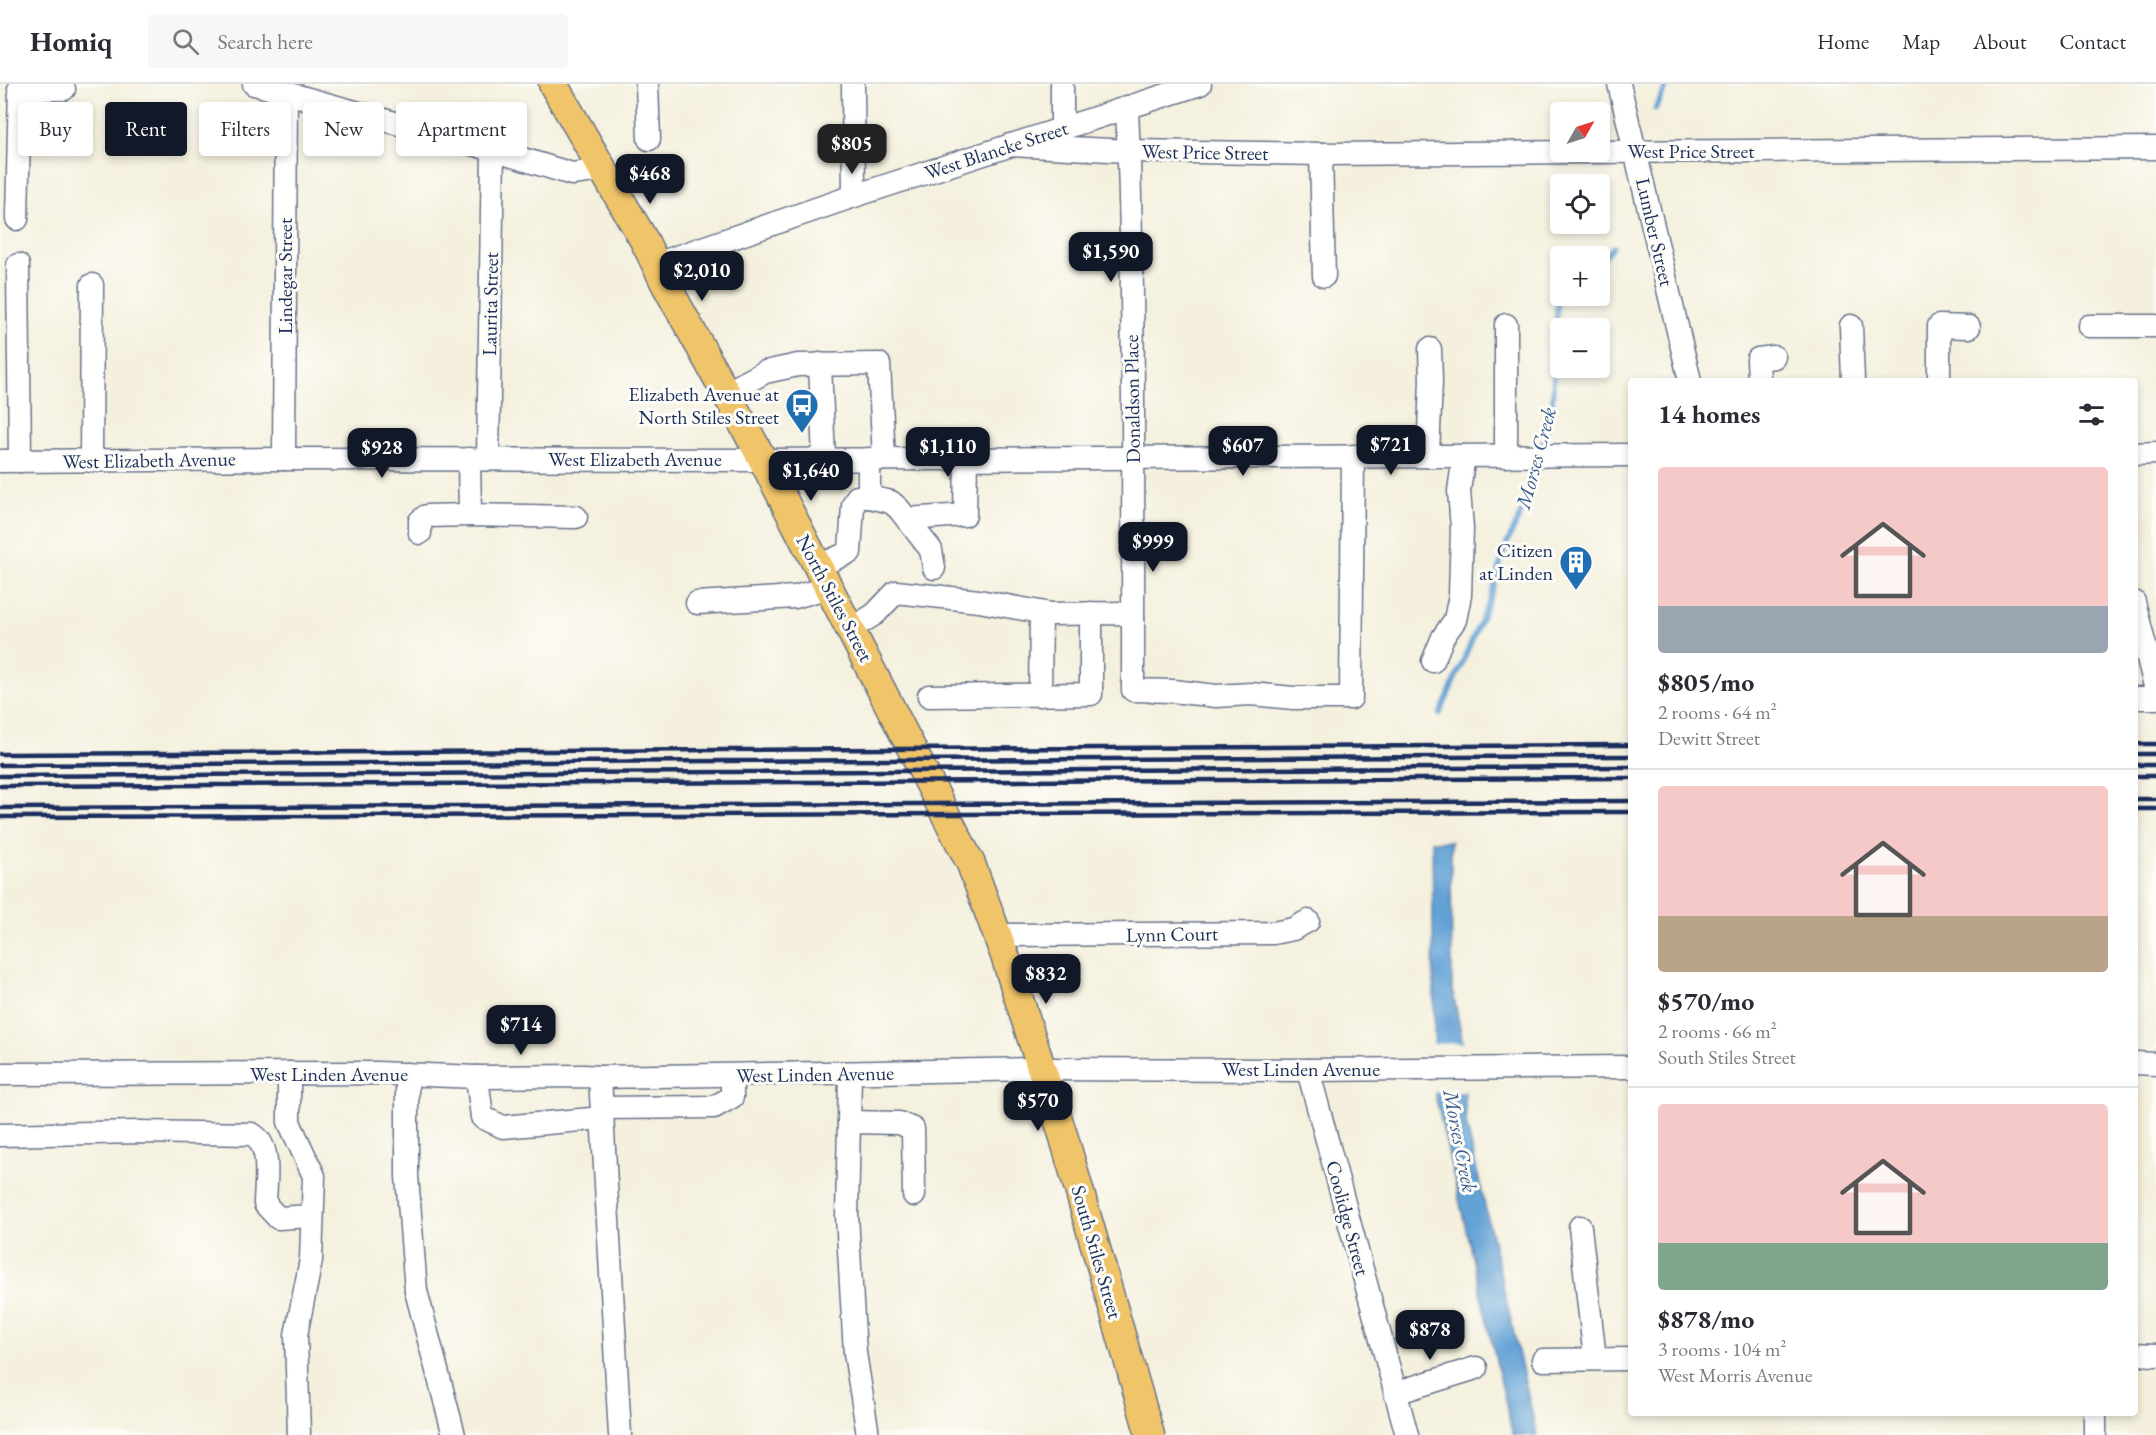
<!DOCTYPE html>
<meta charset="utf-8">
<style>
:root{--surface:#fff;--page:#f7f7f7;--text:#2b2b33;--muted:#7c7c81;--line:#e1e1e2;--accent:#111827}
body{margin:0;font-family:"EB Garamond",serif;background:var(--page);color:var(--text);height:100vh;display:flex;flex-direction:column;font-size:22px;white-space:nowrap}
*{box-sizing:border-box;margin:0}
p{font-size:20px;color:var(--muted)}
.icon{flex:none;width:33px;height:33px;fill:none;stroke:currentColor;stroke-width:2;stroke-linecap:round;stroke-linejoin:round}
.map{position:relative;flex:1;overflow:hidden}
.details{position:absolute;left:1628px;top:294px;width:510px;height:1038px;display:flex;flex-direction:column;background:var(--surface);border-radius:6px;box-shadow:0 3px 9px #0003}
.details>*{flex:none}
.guide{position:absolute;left:18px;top:18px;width:570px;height:54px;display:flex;gap:12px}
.needle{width:39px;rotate:51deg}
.buttons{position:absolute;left:1550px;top:18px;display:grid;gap:12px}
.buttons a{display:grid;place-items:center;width:60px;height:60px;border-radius:6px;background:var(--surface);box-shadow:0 3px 9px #0003;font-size:30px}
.price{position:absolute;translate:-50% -51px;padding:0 14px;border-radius:12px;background:var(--accent);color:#fff;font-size:20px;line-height:39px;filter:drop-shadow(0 2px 3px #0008)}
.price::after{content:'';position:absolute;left:50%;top:36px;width:18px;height:14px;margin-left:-9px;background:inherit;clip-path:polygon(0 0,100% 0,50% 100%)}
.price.current{background:#222;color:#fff}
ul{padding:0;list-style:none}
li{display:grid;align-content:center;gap:12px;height:318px;padding:0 30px}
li+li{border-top:2px solid var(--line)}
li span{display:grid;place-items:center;height:186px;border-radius:6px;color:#555}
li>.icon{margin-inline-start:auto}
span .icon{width:108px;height:108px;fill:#fffc;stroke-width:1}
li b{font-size:26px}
h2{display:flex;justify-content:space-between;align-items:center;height:72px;padding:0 30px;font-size:26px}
.pill{padding:0 21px;border-radius:6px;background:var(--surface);box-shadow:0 3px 9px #0003;font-size:21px;line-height:54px}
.pill.current{background:var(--accent);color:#fff}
header{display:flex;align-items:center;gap:36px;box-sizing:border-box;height:84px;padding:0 30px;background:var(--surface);border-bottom:2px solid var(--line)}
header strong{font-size:28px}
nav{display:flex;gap:33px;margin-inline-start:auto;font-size:21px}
.search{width:420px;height:54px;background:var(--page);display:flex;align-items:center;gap:15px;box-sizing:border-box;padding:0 21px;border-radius:6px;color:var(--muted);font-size:22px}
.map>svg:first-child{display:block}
.water{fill:#63a2d5;stroke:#3f689a;stroke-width:1.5}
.pier{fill:#f4f0dd}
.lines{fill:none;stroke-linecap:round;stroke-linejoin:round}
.stream{stroke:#63a2d5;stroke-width:5}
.minor-casing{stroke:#67738a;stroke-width:25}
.major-casing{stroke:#67738a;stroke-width:31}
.minor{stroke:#fff;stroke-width:22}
.major{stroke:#f0c469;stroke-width:28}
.rail{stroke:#1b2f5e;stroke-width:4.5}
.labels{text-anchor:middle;stroke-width:6;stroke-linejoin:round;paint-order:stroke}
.street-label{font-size:20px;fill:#1b2f5e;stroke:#fdfcf7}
.poi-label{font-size:20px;fill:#1b2f5e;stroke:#fdfcf7;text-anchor:end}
.water-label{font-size:21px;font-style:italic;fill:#385d8e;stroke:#fdfcf7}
</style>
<header>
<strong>Homiq</strong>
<div class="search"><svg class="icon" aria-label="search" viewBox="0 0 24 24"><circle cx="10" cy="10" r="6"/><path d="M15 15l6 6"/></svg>Search here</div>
<nav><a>Home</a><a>Map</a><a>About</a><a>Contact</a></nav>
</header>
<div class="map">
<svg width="2156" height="1351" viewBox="0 0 2156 1351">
<rect width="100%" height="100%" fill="#fdfcf7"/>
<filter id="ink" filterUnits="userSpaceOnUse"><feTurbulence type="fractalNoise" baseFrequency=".0167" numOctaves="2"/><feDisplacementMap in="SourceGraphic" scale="12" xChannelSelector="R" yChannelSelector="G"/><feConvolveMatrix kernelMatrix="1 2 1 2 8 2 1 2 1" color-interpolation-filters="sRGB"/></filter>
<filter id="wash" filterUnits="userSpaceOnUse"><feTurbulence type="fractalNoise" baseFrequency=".008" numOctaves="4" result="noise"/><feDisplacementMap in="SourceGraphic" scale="24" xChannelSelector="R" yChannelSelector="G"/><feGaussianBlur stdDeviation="1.35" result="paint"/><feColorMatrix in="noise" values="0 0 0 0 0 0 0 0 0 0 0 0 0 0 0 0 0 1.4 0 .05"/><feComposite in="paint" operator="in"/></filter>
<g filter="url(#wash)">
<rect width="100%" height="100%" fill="#f4f0dd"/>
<!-- water -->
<polygon class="water" points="1432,757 1451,757 1452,903 1462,955 1466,1038 1537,1351 1513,1351 1435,1011"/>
<!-- pier -->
<polygon class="pier" points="1465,959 1465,1008 1432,1008 1432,960"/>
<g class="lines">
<!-- stream -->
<g class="stream">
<polyline points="1655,25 1668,0"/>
<polyline points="1599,179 1613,163"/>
<polyline points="1541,365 1552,327 1557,220 1563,212"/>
<polyline points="1440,630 1491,512 1505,464 1528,414 1538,377"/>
</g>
</g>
</g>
<g filter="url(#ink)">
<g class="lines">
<defs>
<g id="minor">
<polyline points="254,0 493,66 572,90 602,86"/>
<polyline points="647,0 649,55"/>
<polyline points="853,0 854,112"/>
<polyline points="1619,0 1690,297"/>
<polyline points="19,5 64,5"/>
<path d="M1127,23C1135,217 1133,412 1133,606L1173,607L1216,612L1251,610L1293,614H1351L1353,372"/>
<polyline points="1062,45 1062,0"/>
<polyline points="1010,61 1129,67 1321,70 2156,64"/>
<polyline points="1321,70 1324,192"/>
<polyline points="17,135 20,0"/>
<polyline points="656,180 854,112 1200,0"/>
<polyline points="18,181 20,377"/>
<polyline points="1851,242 1853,297"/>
<polyline points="2089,242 2156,242"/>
<polyline points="820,280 824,375"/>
<polyline points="1759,297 1758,275 1774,273"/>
<polyline points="1939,297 1939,242 1969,243"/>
<polyline points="726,309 765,288 798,281 879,280 884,375"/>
<polyline points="2134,370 2156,369"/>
<polyline points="1428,372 1431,297 1430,265"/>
<polyline points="1506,372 1506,241"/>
<polyline points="284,375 286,9"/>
<polyline points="469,375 470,431 576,433"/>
<polyline points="488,375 493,66"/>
<polyline points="869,375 869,413 891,418 899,425 931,466 934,484"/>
<polyline points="91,376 92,201"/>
<polyline points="0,377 284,375 763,376 1630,371"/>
<polyline points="907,435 965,431 966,374"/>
<polyline points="420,449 420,437 426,432 470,431"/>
<polyline points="818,482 850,468 853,421 857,413 869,413"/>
<polyline points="2134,518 2156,606"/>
<polyline points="697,519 795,513 829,503"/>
<polyline points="851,545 875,530 896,508 979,517 1051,530 1122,529 1133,535"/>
<polyline points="1433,577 1443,553 1455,536 1460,511 1462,444 1459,407 1464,372"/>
<polyline points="1040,611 1041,529"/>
<polyline points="929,612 1091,610 1091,529"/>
<polyline points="2134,614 2156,614"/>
<polyline points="998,851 1273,849 1293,845 1308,837"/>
<polyline points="2134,979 2156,980"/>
<polyline points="1308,986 1407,1351"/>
<polyline points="289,989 289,1038 314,1092 311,1176 296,1251 299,1351"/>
<polyline points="0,990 376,989 477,993 584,992 600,993 1042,985 1308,986 1630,983"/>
<polyline points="407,990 407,1092 416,1207 454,1351"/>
<polyline points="850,990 847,1132 855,1269 868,1351"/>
<polyline points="477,993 482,1033 503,1043 602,1034"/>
<polyline points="600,993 620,1351"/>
<polyline points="602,1024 714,1023 732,1013 732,992"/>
<polyline points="849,1038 899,1039 913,1045 914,1111"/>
<path d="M0,1051L139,1048L252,1050C273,1062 265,1099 265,1120L278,1134L312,1132"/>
<polyline points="1580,1143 1595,1275"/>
<polyline points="2134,1270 2156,1271"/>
<polyline points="1543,1276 1630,1275"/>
<polyline points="1395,1309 1476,1284"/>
<polyline points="2095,1351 2095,1329"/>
</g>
<polyline id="major" points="553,0 645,158 666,201 763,376 971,780 1005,872 1064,1054 1150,1351"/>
</defs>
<!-- minor casing -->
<use href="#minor" class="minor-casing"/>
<!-- major casing -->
<use href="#major" class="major-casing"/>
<!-- minor -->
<use href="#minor" class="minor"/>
<!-- major -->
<use href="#major" class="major"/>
<!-- rail -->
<g class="rail">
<polyline points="2134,660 2156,660"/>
<polyline points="0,670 1630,661"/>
<polyline points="2134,670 2156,670"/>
<polyline points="0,681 1630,672"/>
<polyline points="2134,681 2156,681"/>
<polyline points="0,692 1630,683"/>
<polyline points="2134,692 2156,692"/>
<polyline points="0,702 1630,694"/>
<polyline points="2134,715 2156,715"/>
<polyline points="0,724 1630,717"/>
<polyline points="2134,725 2156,725"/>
<polyline points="0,733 1630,728"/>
</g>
</g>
</g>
<!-- icons -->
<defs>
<symbol id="bus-pin" viewBox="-11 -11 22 30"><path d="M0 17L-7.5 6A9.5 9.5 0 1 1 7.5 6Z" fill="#1f6fb2" stroke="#fdfcf7"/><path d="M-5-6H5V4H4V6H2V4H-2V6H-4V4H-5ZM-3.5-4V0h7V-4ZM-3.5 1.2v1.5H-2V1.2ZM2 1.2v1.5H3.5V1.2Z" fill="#fff"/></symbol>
<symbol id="building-pin" viewBox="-11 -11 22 30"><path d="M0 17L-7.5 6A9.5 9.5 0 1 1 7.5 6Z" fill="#1f6fb2" stroke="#fdfcf7"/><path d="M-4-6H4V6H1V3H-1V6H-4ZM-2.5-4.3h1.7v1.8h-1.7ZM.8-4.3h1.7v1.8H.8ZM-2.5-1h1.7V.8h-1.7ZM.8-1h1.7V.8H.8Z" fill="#fff"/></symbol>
</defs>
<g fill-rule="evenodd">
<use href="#bus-pin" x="783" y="302" width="38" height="52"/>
<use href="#building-pin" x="1557" y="459" width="38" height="52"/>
</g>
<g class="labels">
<!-- street labels -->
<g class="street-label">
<text transform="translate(996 66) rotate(-18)" y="7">West Blancke Street</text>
<text x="1691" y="74">West Price Street</text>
<text transform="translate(1205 68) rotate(1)" y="7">West Price Street</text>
<text transform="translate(1655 148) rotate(77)" y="7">Lumber Street</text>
<text transform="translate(285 192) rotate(-90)" y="7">Lindegar Street</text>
<text transform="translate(490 220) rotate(-89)" y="7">Laurita Street</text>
<text transform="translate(1132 315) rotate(-91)" y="7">Donaldson Place</text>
<text x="635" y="382">West Elizabeth Avenue</text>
<text transform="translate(149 376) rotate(-1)" y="7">West Elizabeth Avenue</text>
<text transform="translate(835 514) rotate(62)" y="7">North Stiles Street</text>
<text transform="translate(1172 850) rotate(-1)" y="7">Lynn Court</text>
<text x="1301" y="992">West Linden Avenue</text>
<text x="329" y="997">West Linden Avenue</text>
<text transform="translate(815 990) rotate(-1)" y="7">West Linden Avenue</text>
<text transform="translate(1348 1134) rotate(75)" y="7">Coolidge Street</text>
<text transform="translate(1097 1168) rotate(74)" y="7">South Stiles Street</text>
</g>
<!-- poi labels -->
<g class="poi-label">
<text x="779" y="317">Elizabeth Avenue at<tspan x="779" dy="23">North Stiles Street</tspan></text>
<text x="1553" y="473">Citizen<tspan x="1553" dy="23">at Linden</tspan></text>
</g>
<!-- water labels -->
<g class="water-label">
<text transform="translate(1536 374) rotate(-75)" y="7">Morses Creek</text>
<text transform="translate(1460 1057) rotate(79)" y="7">Morses Creek</text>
</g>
</g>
</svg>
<div class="buttons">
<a><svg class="needle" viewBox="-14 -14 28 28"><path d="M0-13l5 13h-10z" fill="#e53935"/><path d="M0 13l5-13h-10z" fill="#7c7c81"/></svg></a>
<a><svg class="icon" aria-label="locate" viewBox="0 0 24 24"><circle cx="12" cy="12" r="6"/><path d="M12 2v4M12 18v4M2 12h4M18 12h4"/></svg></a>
<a>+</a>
<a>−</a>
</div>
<b class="price current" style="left:852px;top:91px">$805</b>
<b class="price" style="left:650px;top:121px">$468</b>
<b class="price" style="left:1111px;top:199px">$1,590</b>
<b class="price" style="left:702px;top:218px">$2,010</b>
<b class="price" style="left:1391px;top:392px">$721</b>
<b class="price" style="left:1243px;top:393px">$607</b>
<b class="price" style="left:948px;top:394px">$1,110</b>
<b class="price" style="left:382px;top:395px">$928</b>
<b class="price" style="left:811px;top:418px">$1,640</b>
<b class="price" style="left:1153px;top:489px">$999</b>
<b class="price" style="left:1046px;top:921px">$832</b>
<b class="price" style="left:521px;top:972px">$714</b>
<b class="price" style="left:1038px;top:1048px">$570</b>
<b class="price" style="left:1430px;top:1277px">$878</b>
<div class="guide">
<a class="pill">Buy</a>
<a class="pill current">Rent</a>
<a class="pill">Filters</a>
<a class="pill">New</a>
<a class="pill">Apartment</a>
</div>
<section class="details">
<h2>14 homes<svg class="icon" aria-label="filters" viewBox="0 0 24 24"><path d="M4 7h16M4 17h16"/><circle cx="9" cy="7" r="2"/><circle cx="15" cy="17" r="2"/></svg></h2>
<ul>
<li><span style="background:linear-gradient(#f6c9c9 75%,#9aa5b1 0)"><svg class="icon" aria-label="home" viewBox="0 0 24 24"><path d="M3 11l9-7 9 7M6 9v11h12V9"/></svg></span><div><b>$805/mo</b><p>2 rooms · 64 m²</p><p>Dewitt Street</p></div></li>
<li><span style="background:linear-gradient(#f6c9c9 70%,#b9a48a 0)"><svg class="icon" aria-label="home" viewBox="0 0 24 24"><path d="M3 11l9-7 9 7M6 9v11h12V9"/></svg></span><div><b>$570/mo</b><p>2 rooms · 66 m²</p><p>South Stiles Street</p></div></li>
<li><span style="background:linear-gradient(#f6c9c9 75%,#7fa58c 0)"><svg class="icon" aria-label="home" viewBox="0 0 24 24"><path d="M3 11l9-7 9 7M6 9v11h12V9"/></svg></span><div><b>$878/mo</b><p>3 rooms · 104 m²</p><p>West Morris Avenue</p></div></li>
</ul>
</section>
</div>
